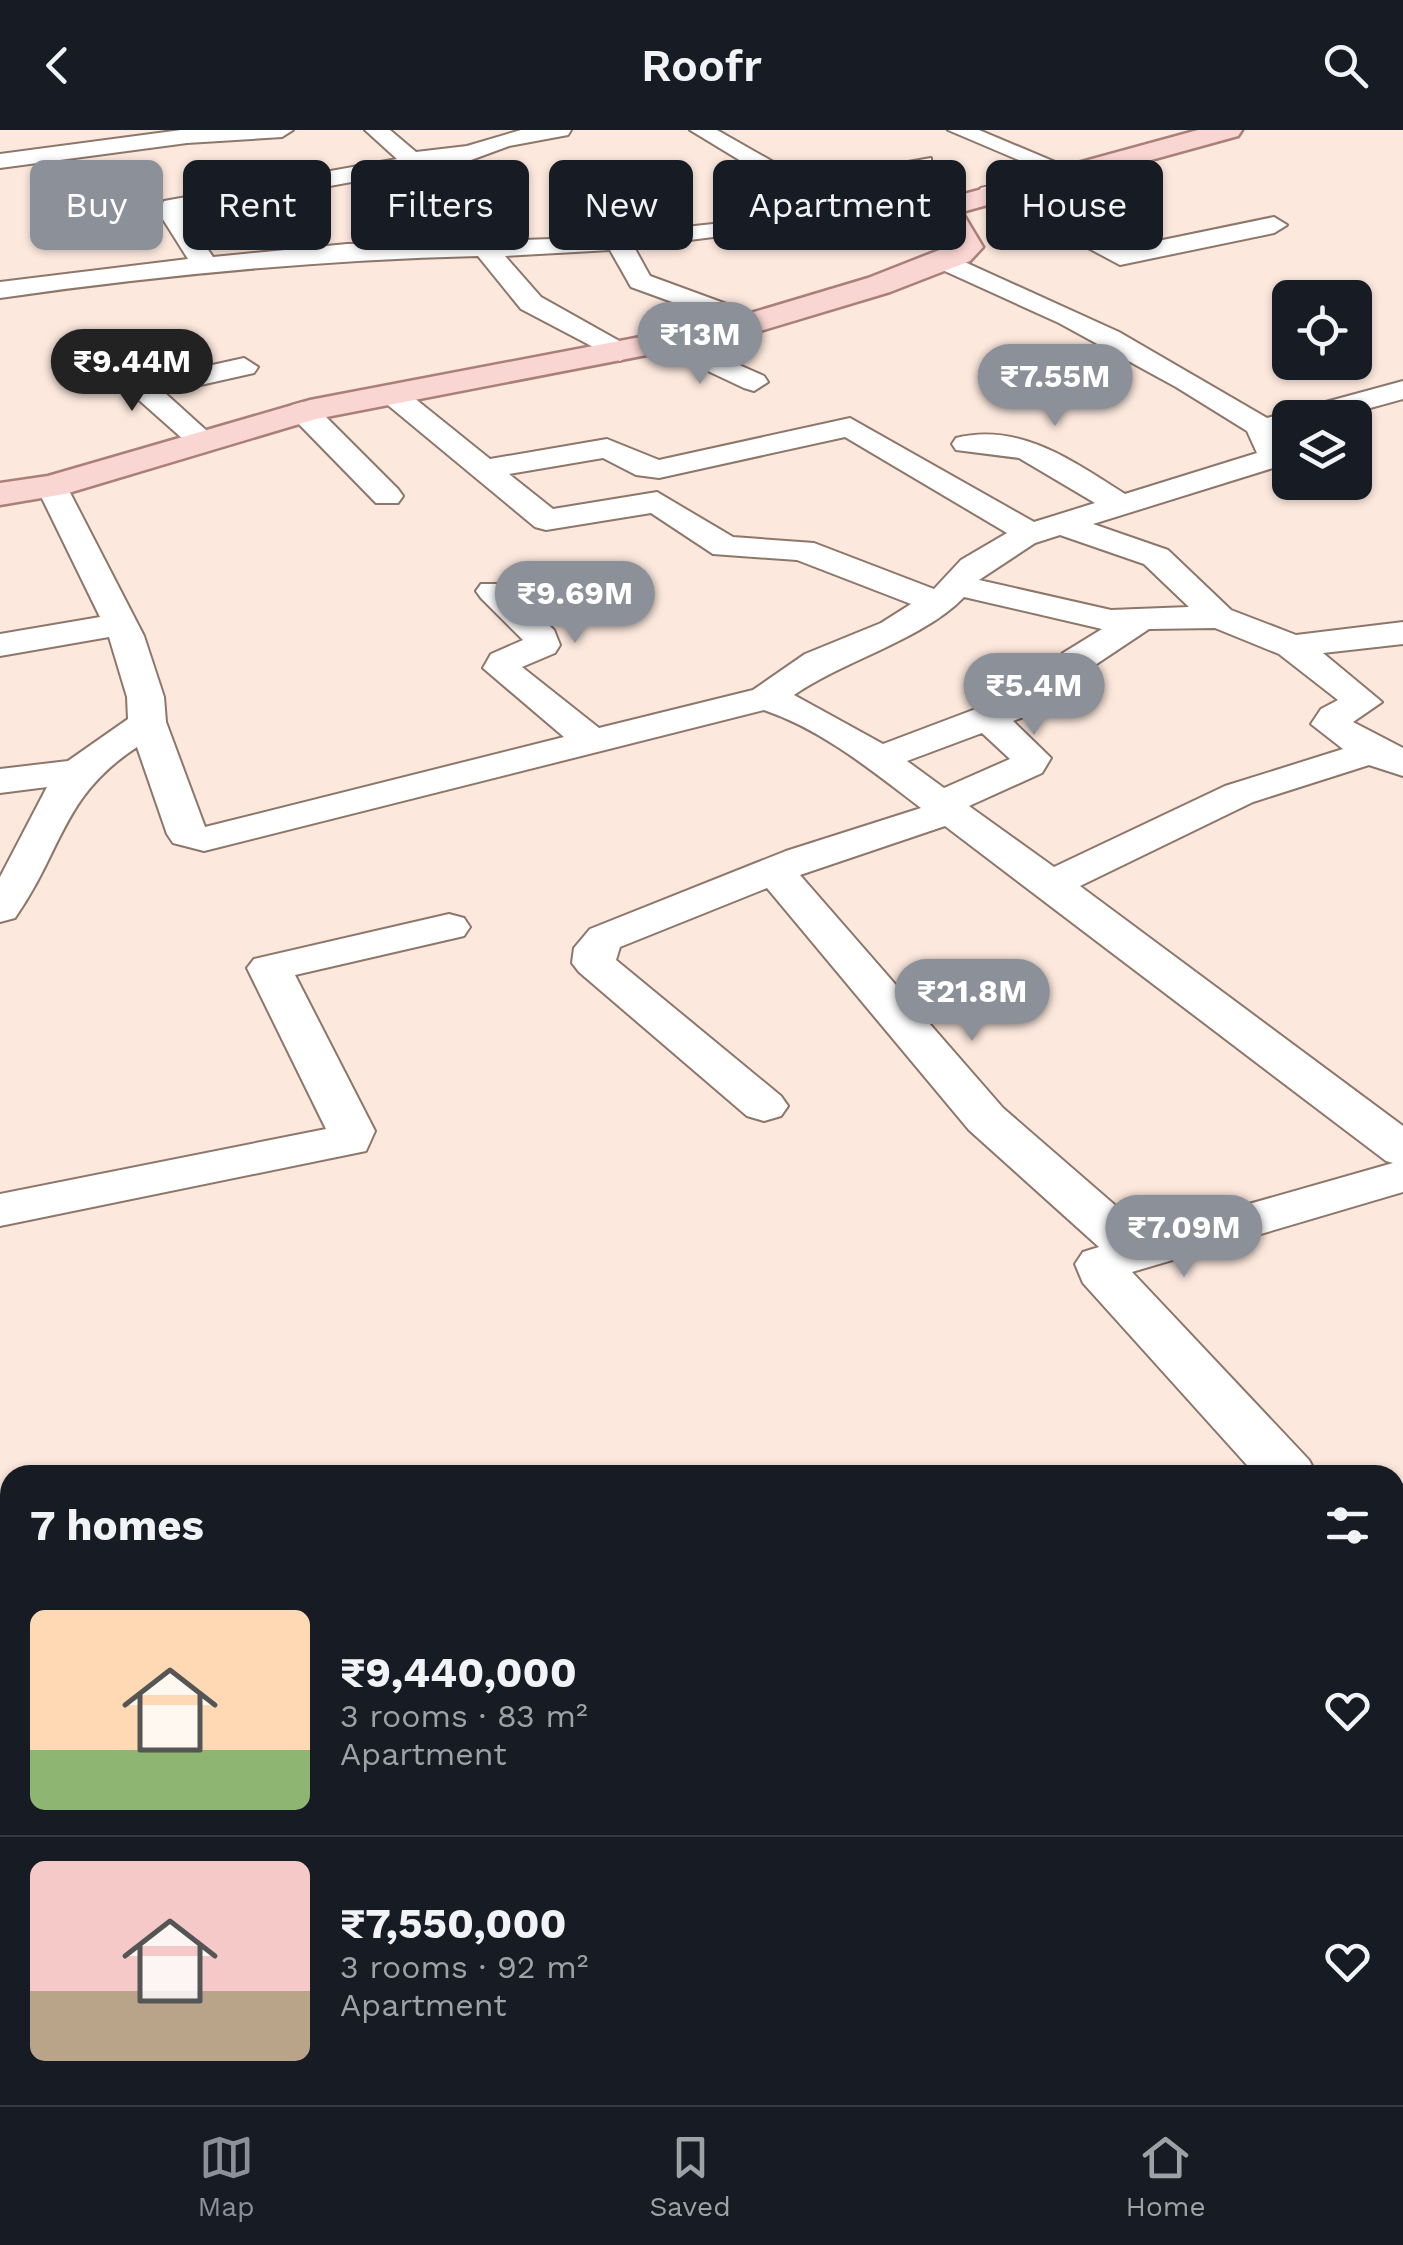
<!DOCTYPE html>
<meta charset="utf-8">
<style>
:root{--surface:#171b24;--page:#20242c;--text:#f1f3f6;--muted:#9ea1a6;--line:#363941;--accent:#8c9099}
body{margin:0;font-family:"Work Sans",sans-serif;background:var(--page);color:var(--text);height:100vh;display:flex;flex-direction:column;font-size:38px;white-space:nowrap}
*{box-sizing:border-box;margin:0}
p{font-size:32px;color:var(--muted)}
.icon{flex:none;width:55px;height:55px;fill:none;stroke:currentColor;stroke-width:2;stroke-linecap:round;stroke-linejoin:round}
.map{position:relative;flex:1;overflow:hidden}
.sheet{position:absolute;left:0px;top:1335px;width:1405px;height:640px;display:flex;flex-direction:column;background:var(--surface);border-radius:30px 30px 0 0;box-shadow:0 2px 8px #0004}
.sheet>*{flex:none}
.banner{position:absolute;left:30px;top:30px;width:1345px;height:90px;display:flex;gap:20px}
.fabs{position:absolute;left:1272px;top:150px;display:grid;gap:20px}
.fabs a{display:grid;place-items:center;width:100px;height:100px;border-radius:15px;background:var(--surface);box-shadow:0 2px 8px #0004;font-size:50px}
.price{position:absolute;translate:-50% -85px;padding:0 22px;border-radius:35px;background:var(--accent);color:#fff;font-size:32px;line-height:65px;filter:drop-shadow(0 2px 5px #0008)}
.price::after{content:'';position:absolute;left:50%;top:60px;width:30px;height:22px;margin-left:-15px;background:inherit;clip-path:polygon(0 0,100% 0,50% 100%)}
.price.on{background:#222;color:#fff}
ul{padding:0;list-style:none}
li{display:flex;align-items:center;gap:30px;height:250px;padding:0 30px}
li+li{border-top:2px solid var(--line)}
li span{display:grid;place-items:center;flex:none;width:280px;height:200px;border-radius:15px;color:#555}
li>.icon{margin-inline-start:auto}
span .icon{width:120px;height:120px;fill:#fffc;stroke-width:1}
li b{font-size:42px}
h2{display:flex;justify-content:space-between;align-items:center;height:120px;padding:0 30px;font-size:42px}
.tag{padding:0 35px;border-radius:15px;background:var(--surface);box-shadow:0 2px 8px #0004;font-size:35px;line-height:90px}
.tag.on{background:var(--accent);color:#fff}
header{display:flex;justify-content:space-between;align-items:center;height:130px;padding:0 30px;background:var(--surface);font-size:45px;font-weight:600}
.menu{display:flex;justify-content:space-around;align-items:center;height:140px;border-top:2px solid var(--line);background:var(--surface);font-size:28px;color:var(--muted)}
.menu a{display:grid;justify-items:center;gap:5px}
.menu .on{color:var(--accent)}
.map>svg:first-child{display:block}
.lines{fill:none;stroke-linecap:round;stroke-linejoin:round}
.minor-casing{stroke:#8d766a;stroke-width:4}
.major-casing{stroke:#aa7f7a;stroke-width:5}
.minor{fill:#fff;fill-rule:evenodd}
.major{fill:#fad6d3;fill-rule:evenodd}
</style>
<header><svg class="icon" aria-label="back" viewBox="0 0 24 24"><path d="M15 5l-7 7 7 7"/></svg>Roofr<svg class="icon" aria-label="search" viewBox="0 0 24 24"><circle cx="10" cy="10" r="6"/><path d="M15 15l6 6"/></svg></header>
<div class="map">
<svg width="1403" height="1975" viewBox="0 0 1403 1975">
<rect width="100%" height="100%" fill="#fce8dd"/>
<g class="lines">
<defs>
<g id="minor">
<polygon points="181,0 293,0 282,7 187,13 0,38 0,24"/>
<path d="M365,0H390L416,22L467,16L521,0H571L568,5L509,16L471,30L431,34L522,110L583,108L825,82L690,0H717L805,50L931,28V38L823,60L856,80L944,74L956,81L944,88L753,102L634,117L650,146L762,187L766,193L752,201L631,157L610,120L505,126L541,167L630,217L634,223L620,231L521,179L478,126C318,130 159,145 0,168V152L188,129L159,83L164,71L397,29ZM411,41L492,111L347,114L213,127L183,83Z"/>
<polygon points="948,0 979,0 1079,42 1075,47 1059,47"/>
<polygon points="990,56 1050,78 1124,118 1274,87 1287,95 1274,103 1120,135 1032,88 981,68 978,63 981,58"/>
<path d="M947,124L1119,202L1267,288L1403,251V269L1334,288H1290V300L1278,305L1290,326L1286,334L1093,394L1168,420L1231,480L1296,505L1403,492V514L1323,523L1382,572L1353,592L1403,618V646L1369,635L1253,672L1080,756L1403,996V1062L1132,1142L1309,1330L1317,1345H1256L1083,1153L1075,1134L1083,1122L1099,1117L969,1000L767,758L620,817L616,830L781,966L788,976L781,986L764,991L747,986L579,842L572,833L574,818L590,799L786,721L921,678C872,641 823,600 764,580L204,721L173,713L167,704L137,617C61,667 63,720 15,788L0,792V747L47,657L0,663V639L68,631L128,589L127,567L109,507L0,526V504L100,487L36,356L41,349H63L144,506L164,567L166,592L205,697L564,607L483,538L491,524L523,510L481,468L476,461L481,454H505L554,500L560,515L555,523L522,537L599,598L753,560L805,524L881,493L911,474L797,430L713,424L651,383L546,400L535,397L383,271L378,265L383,259H403L490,329L607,309L659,330L850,288L1034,392L1095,373L1019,328L956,320L952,314L956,308C1020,292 1074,332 1125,364L1257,323L1247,301L1176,257L1059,193L938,138L934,132L938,126ZM845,307L1007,403L961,430L934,459L814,413L733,407L657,362L553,379L509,344L603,328L636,345L659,348ZM1060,405L1144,434L1189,477L1111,480L979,450L1035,413ZM964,467L1102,499L1063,523L1026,560L883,614L794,565C845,530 924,509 964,467ZM1215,498L1279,524L1338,570L1321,579L1311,594L1343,619L1225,656L1054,737L969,676L1042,643L1051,628L1013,591L1052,576L1089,539L1149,499ZM982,603L1010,629L944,658L907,631ZM945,696L1386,1031L1393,1033L1147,1103L1003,978L800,745Z"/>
<polygon points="669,204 764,246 768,252 754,261 744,258 659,218 655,212"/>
<polygon points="97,210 107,212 149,249 244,228 258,237 254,243 165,263 218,311 203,320 192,317 87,224 83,218"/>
<polygon points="303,272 314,275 398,359 403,366 398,373 376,373 292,287 288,281 292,275"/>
<polygon points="449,784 464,788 470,797 464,806 295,845 375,1001 366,1021 0,1096 0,1064 326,999 247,838 254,829"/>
<polygon points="1395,1439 1403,1441 1403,1495 1395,1492"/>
<polygon points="0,1488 10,1491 10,1581 0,1578"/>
<polygon points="1403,1497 1403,1556 1395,1559 1395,1500"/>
<polygon points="10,1627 10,1682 0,1685 0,1630"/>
<polygon points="20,1965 119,1965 115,1975 16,1975"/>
<polygon points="911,1965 1007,1965 1003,1975 907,1975"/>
<polygon points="1293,1965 1367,1965 1371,1975 1297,1975"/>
</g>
<polygon id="major" points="1198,0 1242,0 1238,6 962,82 983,117 970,131 890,162 740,207 316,289 65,364 0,375 0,353 48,346 310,270 724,191 868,148 952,115 930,81 942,70"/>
</defs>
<!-- minor casing -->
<use href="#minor" class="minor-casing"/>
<!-- major casing -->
<use href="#major" class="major-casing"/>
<!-- minor -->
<use href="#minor" class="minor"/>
<!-- major -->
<use href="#major" class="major"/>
</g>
</svg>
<div class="fabs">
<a><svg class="icon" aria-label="locate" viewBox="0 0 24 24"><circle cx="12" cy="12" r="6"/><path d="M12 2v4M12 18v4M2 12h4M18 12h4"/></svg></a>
<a><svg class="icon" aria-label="layers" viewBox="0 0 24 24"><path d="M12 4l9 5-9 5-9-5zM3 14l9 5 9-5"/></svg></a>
</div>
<b class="price" style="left:700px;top:257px">₹13M</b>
<b class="price on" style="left:132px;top:284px">₹9.44M</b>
<b class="price" style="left:1055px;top:299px">₹7.55M</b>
<b class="price" style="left:575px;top:516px">₹9.69M</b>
<b class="price" style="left:1034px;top:608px">₹5.4M</b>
<b class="price" style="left:972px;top:914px">₹21.8M</b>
<b class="price" style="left:1184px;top:1150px">₹7.09M</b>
<div class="banner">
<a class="tag on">Buy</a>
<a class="tag">Rent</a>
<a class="tag">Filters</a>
<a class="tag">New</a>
<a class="tag">Apartment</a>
<a class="tag">House</a>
</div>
<section class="sheet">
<h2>7 homes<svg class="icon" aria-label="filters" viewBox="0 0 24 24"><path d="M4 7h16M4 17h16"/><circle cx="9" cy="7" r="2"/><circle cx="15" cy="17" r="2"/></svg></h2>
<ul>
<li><span style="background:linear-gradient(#ffd9b3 70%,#8fb573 0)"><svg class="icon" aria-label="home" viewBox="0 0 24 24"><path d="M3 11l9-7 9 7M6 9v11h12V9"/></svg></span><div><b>₹9,440,000</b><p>3 rooms · 83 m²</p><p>Apartment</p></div><svg class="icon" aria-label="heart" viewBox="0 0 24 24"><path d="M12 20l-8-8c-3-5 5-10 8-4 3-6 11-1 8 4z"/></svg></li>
<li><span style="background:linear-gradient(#f6c9c9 65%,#b9a48a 0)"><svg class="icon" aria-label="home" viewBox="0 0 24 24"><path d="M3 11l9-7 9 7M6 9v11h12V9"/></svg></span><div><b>₹7,550,000</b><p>3 rooms · 92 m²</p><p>Apartment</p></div><svg class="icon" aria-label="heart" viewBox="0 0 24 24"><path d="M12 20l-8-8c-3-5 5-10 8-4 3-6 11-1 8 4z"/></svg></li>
</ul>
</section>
</div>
<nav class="menu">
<a class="on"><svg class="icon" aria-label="map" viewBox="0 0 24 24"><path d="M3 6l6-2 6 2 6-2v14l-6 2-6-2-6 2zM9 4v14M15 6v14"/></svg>Map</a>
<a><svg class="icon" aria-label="saved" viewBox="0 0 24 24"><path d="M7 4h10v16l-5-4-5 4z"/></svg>Saved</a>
<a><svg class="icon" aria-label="home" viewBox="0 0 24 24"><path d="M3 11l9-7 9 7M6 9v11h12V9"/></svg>Home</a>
</nav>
